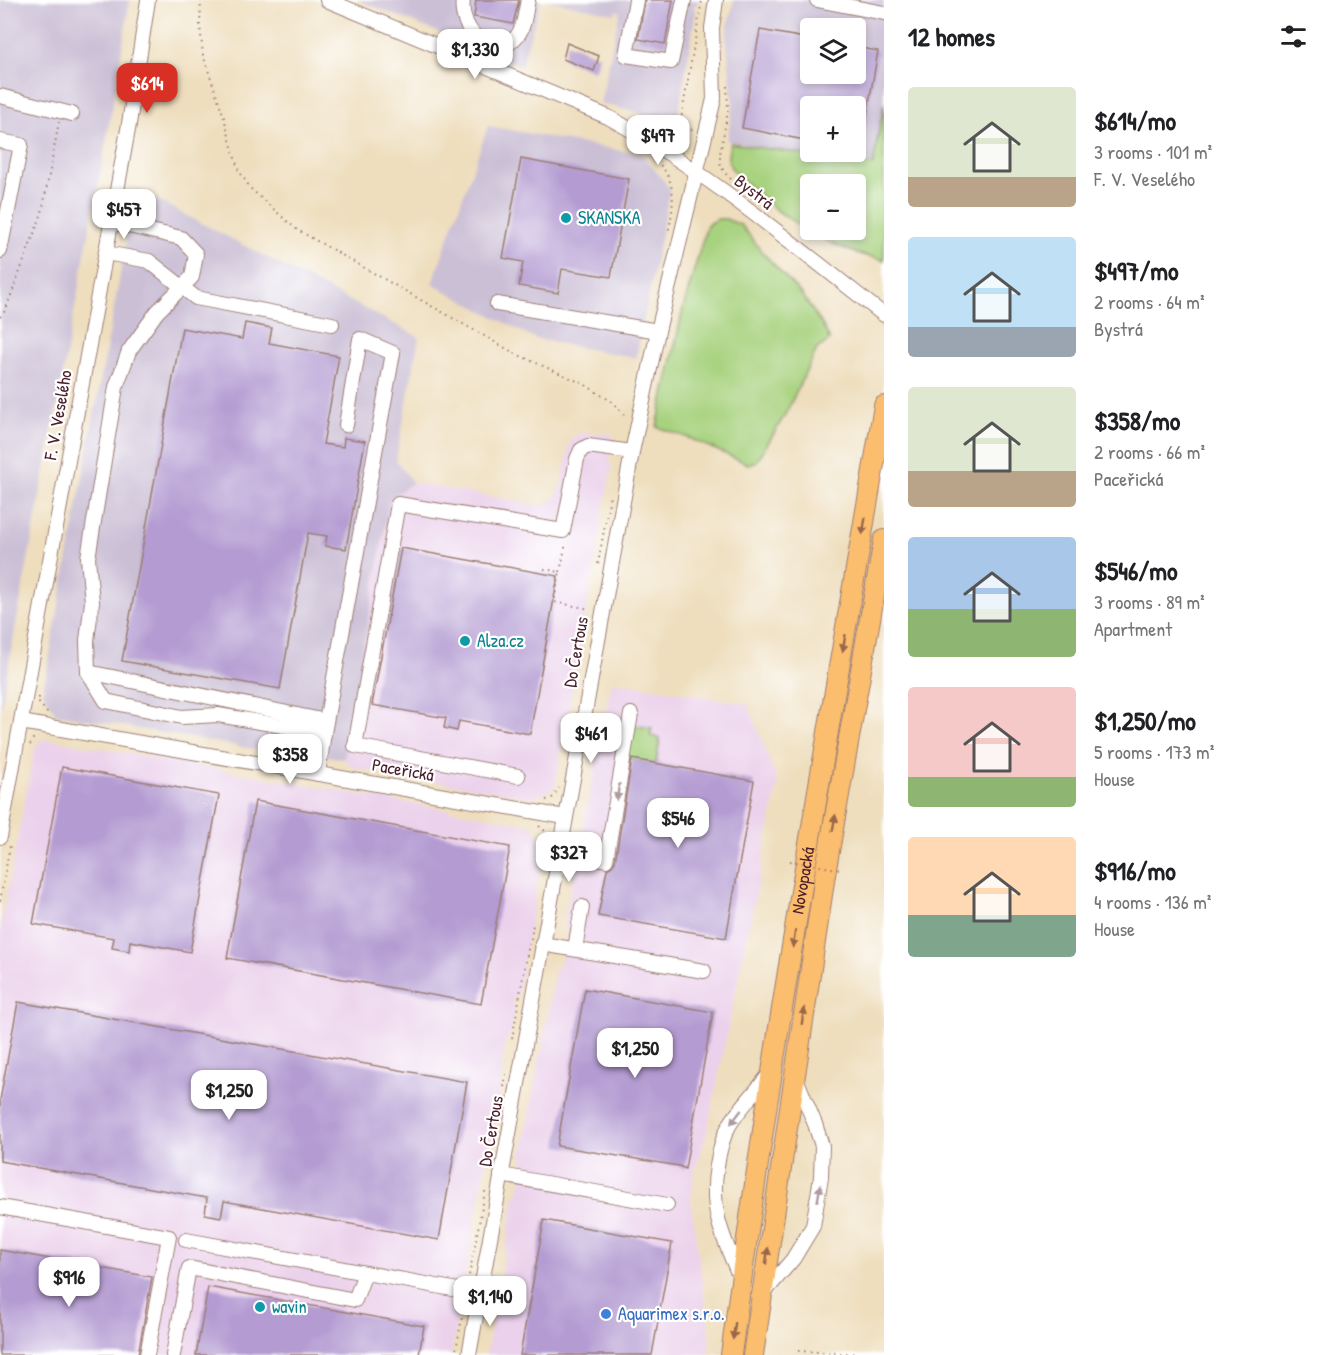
<!DOCTYPE html>
<meta charset="utf-8">
<style>
:root{--surface:#fff;--page:#f6f6f6;--text:#202124;--muted:#757577;--accent:#d93025}
body{margin:0;font-family:"Patrick Hand",sans-serif;background:var(--page);color:var(--text);height:100vh;display:flex;flex-direction:column;font-size:22px;white-space:nowrap}
*{box-sizing:border-box;margin:0}
p{font-size:20px;color:var(--muted)}
.icon{flex:none;width:33px;height:33px;fill:none;stroke:currentColor;stroke-width:2;stroke-linecap:round;stroke-linejoin:round}
.map{position:relative;flex:1;overflow:hidden}
.side{display:flex;flex-direction:column;background:var(--surface);width:450px}
.side>*{flex:none}
.tools{position:absolute;left:800px;top:18px;display:grid;gap:12px}
.tools a{display:grid;place-items:center;width:66px;height:66px;border-radius:6px;background:var(--surface);box-shadow:0 3px 9px #0003;font-size:30px}
.price{position:absolute;translate:-50% -51px;padding:0 14px;border-radius:12px;background:#fff;color:#222;font-size:20px;line-height:39px;filter:drop-shadow(0 2px 3px #0008)}
.price::after{content:'';position:absolute;left:50%;top:36px;width:18px;height:14px;margin-left:-9px;background:inherit;clip-path:polygon(0 0,100% 0,50% 100%)}
.price.on{background:var(--accent);color:#fff}
ul{padding:0;list-style:none}
li{display:flex;align-items:center;gap:18px;height:150px;padding:0 24px}
li span{display:grid;place-items:center;flex:none;width:168px;height:120px;border-radius:6px;color:#555}
li>.icon{margin-inline-start:auto}
span .icon{width:72px;height:72px;fill:#fffc;stroke-width:1}
li b{font-size:26px}
h2{display:flex;justify-content:space-between;align-items:center;height:72px;padding:0 24px;font-size:26px}
main{display:flex;flex:1;min-height:0}
.map>svg:first-child{display:block}
.built{fill:#ebd1eb}
.industrial{fill:#cbbfd5;fill-rule:evenodd}
.green{fill:#a7d27e;stroke:#787854;stroke-width:1.5;fill-rule:evenodd}
.building{fill:#b49bd2}
.lines{fill:none;stroke-linecap:round;stroke-linejoin:round}
.minor-casing{stroke:#9c7e74;stroke-width:16}
.highway-casing{stroke:#9c7e74;stroke-width:22}
.path{stroke:#9c7e74;stroke-width:2;stroke-dasharray:1.5 4.5;stroke-linecap:butt}
.minor{stroke:#fff;stroke-width:14}
.highway{stroke:#fbbd6e;stroke-width:20}
.path-bridge{stroke:#9c7e74;stroke-width:2;stroke-dasharray:1.5 4.5;stroke-linecap:butt}
.oneway{fill:#9a6649}
.oneway2{fill:#ae9aa0}
.culture-dot{fill:#0f9aa8;stroke:#fff;stroke-width:2}
.shop-dot{fill:#3f7fe0;stroke:#fff;stroke-width:2}
.labels{text-anchor:middle;stroke-width:4.5;stroke-linejoin:round;paint-order:stroke}
.street-label{font-size:18px;fill:#4a1f2b;stroke:#fff}
.culture-label{font-size:18px;fill:#0d838f;stroke:#fff;text-anchor:start}
.shop-label{font-size:18px;fill:#366cbe;stroke:#fff;text-anchor:start}
</style>
<main>
<div class="map">
<svg width="884" height="1355" viewBox="0 0 884 1355">
<rect width="100%" height="100%" fill="#fff"/>
<filter id="ink" filterUnits="userSpaceOnUse"><feTurbulence type="fractalNoise" baseFrequency=".0167" numOctaves="2"/><feDisplacementMap in="SourceGraphic" scale="12" xChannelSelector="R" yChannelSelector="G"/><feConvolveMatrix kernelMatrix="1 2 1 2 8 2 1 2 1" color-interpolation-filters="sRGB"/></filter>
<filter id="wash" filterUnits="userSpaceOnUse"><feTurbulence type="fractalNoise" baseFrequency=".008" numOctaves="4" result="noise"/><feDisplacementMap in="SourceGraphic" scale="24" xChannelSelector="R" yChannelSelector="G"/><feGaussianBlur stdDeviation="1.35" result="paint"/><feColorMatrix in="noise" values="0 0 0 0 0 0 0 0 0 0 0 0 0 0 0 0 0 1.4 0 .05"/><feComposite in="paint" operator="in"/></filter>
<g filter="url(#wash)">
<rect width="100%" height="100%" fill="#eedebd"/>
<!-- built -->
<g class="built">
<polygon points="585,433 614,434 609,463 612,467 602,517 600,517 600,521 602,522 555,787 535,798 351,767 344,759 389,502 392,496 413,483 545,506 560,491 570,441 578,434"/>
<polygon points="612,681 748,704 778,784 706,1136 694,1173 691,1203 710,1338 708,1355 486,1355 515,1197 519,1192 524,1164 521,1157 541,1051 543,1051 544,1046 542,1046 555,971 561,963 567,933 564,923"/>
<polygon points="47,739 532,825 544,846 517,998 513,997 512,1004 515,1006 510,1035 506,1041 503,1057 501,1069 502,1076 451,1355 0,1355 0,929 35,747 39,741"/>
</g>
<!-- industrial -->
<g class="industrial">
<polygon points="0,0 130,0 111,114 0,711"/>
<polygon points="358,0 541,0 521,66"/>
<polygon points="547,0 698,0 697,5 694,5 694,10 696,11 677,121 600,104 620,12 616,10 615,14"/>
<path d="M734,0H884V106L873,165L727,141L733,104L726,36ZM810,28H855V74H810ZM810,106H855V152H810Z"/>
<polygon points="488,126 643,155 670,189 636,358 536,339 432,284"/>
<polygon points="136,189 419,337 396,460 413,483 393,496 389,502 344,759 309,753 299,757 56,714 43,692"/>
</g>
<!-- green -->
<g class="green">
<path d="M884,104V260C837,252 781,219 748,185C743,179 735,175 732,169C726,160 728,152 731,143L873,165ZM810,184H855V230H810Z"/>
<polygon points="718,219 726,219 741,225 765,255 802,295 821,323 830,340 817,349 785,415 757,461 748,464 689,438 657,427 683,309 707,225"/>
<polygon points="631,725 652,728 650,736 660,738 656,764 626,758"/>
</g>
<g id="blocks">
<!-- building -->
<g class="building">
<polygon points="476,0 519,0 513,24 474,17"/>
<polygon points="645,0 673,0 665,44 638,39"/>
<polygon points="760,30 810,39 810,74 855,74 855,47 878,51 860,155 855,155 855,106 810,106 810,141 742,128"/>
<polygon points="567,43 599,56 594,71 563,59"/>
<polygon points="521,159 629,179 611,277 562,269 558,293 519,286 523,262 503,258"/>
<polygon points="245,323 272,328 269,343 339,356 323,444 343,447 344,438 365,441 346,549 325,546 327,536 308,533 280,689 122,661 182,328 242,339"/>
<polygon points="401,548 558,576 530,734 459,721 457,731 444,728 446,718 372,705"/>
<polygon points="632,759 754,781 726,938 598,916 607,869 612,866 615,862"/>
<polygon points="62,767 219,795 190,952 130,941 129,951 112,948 114,938 33,924"/>
<polygon points="255,801 510,847 481,1004 227,958"/>
<polygon points="585,989 713,1012 685,1169 679,1166 557,1146"/>
<polygon points="18,1002 467,1082 439,1240 224,1201 221,1217 205,1214 207,1198 0,1161 0,1100"/>
<polygon points="544,1220 672,1243 652,1355 520,1355"/>
<polygon points="0,1250 152,1277 138,1355 0,1355"/>
<polygon points="208,1287 424,1326 419,1355 196,1355"/>
</g>
</g>
</g>
<g filter="url(#ink)">
<use href="#blocks" fill-opacity="0" stroke="#9c7e74" stroke-width="1.5"/>
<g class="lines">
<defs>
<g id="minor">
<path d="M327,0L608,117C707,171 795,246 884,315"/>
<path d="M463,0C458,31 494,64 517,36C525,27 525,11 528,0"/>
<polyline points="636,0 626,55 671,62 684,0"/>
<polyline points="817,0 884,13"/>
<polyline points="0,96 72,114"/>
<polyline points="0,141 21,145 0,251"/>
<polyline points="112,222 181,238 196,254 192,277 157,312 129,351 116,387 88,558 92,602 87,640 88,672 106,701 182,717 218,715 324,733"/>
<polyline points="106,253 149,261 196,298 332,324"/>
<polyline points="497,304 658,331"/>
<polyline points="88,672 326,721"/>
<polyline points="21,722 565,817"/>
<polyline points="318,774 324,733 393,353 360,339 346,425"/>
<polyline points="518,776 355,746 398,504 563,531 577,459 581,450 588,446 632,452"/>
<polyline points="0,837 129,124 148,0"/>
<polyline points="591,857 606,860 631,714"/>
<polyline points="542,944 704,971"/>
<polyline points="575,949 582,907"/>
<polyline points="501,1175 667,1205"/>
<polyline points="0,1207 169,1237 147,1355"/>
<polyline points="186,1240 480,1294"/>
<path d="M741,1280C724,1239 709,1212 717,1166C719,1152 722,1138 729,1126C740,1107 758,1090 771,1072"/>
<polyline points="762,1295 793,1259 813,1226 821,1177 822,1146 815,1124 795,1076"/>
<polyline points="173,1355 189,1268 355,1300 365,1273"/>
<polyline points="469,1355 632,452 658,331 714,99 712,28 716,0"/>
</g>
<g id="highway">
<path id="s1" d="M731,1355C773,1037 830,722 884,406"/>
<polyline points="753,1355 826,868 884,540"/>
</g>
</defs>
<!-- minor casing -->
<use href="#minor" class="minor-casing"/>
<!-- highway casing -->
<use href="#highway" class="highway-casing"/>
<!-- path -->
<g class="path">
<polyline points="201,0 200,25 203,55 223,114 238,169 250,188 296,229 516,354 584,384 614,403 626,417"/>
<polyline points="727,86 728,111 720,154 720,163 724,172 737,185"/>
<polyline points="680,125 695,131"/>
<polyline points="665,138 669,131 680,125 702,0"/>
<path d="M656,161C678,180 674,207 668,233"/>
<polyline points="0,317 5,311 42,213 59,122"/>
<polyline points="598,564 610,496"/>
<polyline points="544,569 560,572 554,602 590,609"/>
<polyline points="560,572 566,543"/>
<polyline points="39,697 38,702 49,715"/>
<polyline points="30,745 33,739 38,737"/>
<polyline points="288,757 290,747 302,748 304,742"/>
<polyline points="546,800 552,798 559,788"/>
<polyline points="539,826 544,830 547,850"/>
<polyline points="0,901 10,845"/>
<polyline points="531,939 533,924"/>
<polyline points="512,1039 529,944"/>
<polyline points="504,1087 506,1074"/>
<polyline points="468,1281 486,1187"/>
<polyline points="798,1351 883,1355"/>
<polyline points="455,1355 465,1302"/>
</g>
<!-- minor -->
<use href="#minor" class="minor"/>
<!-- highway -->
<use href="#highway" class="highway"/>
<!-- path-bridge -->
<polyline class="path-bridge" points="790,861 843,870"/>
</g>
<!-- one-way arrows -->
<defs><path id="oneway-solid" d="M-6-.8H1V-3.2L6.5 0L1 3.2V.8H-6Z" transform="scale(1.5)"/></defs>
<g class="oneway">
<use href="#oneway-solid" transform="translate(864 526) rotate(100)"/>
<use href="#oneway-solid" transform="translate(844 643) rotate(100)"/>
<use href="#oneway-solid" transform="translate(834 823) rotate(-80)"/>
<use href="#oneway-solid" transform="translate(794 939) rotate(99)"/>
<use href="#oneway-solid" transform="translate(803 1016) rotate(-81)"/>
<use href="#oneway-solid" transform="translate(767 1256) rotate(-82)"/>
<use href="#oneway-solid" transform="translate(734 1331) rotate(98)"/>
</g>
<g class="oneway2">
<use href="#oneway-solid" transform="translate(618 792) rotate(100)"/>
<use href="#oneway-solid" transform="translate(736 1117) rotate(128)"/>
<use href="#oneway-solid" transform="translate(819 1193) rotate(-80)"/>
</g>
</g>
<!-- markers -->
<g class="culture-dot">
<circle cx="566" cy="218" r="6"/>
<circle cx="465" cy="641" r="6"/>
<circle cx="260" cy="1307" r="6"/>
</g>
<circle class="shop-dot" cx="606" cy="1314" r="6"/>
<g class="labels">
<!-- street labels -->
<g class="street-label">
<text transform="translate(754 192) rotate(38)" y="6">Bystrá</text>
<text transform="translate(58 415) rotate(-80)" y="6">F. V. Veselého</text>
<text transform="translate(576 652) rotate(-80)" y="6">Do Čertous</text>
<text transform="translate(403 770) rotate(10)" y="6">Paceřická</text>
<text dy="6" stroke="none"><textPath href="#s1" startOffset="480">Novopacká</textPath></text>
<text transform="translate(491 1131) rotate(-80)" y="6">Do Čertous</text>
</g>
<!-- culture labels -->
<g class="culture-label">
<text x="578" y="224">SKANSKA</text>
<text x="477" y="647">Alza.cz</text>
<text x="272" y="1313">wavin</text>
</g>
<!-- shop labels -->
<g class="shop-label">
<text x="618" y="1320">Aquarimex s.r.o.</text>
</g>
</g>
</svg>
<div class="tools">
<a><svg class="icon" aria-label="layers" viewBox="0 0 24 24"><path d="M12 4l9 5-9 5-9-5zM3 14l9 5 9-5"/></svg></a>
<a>+</a>
<a>−</a>
</div>
<b class="price" style="left:475px;top:80px">$1,330</b>
<b class="price on" style="left:147px;top:114px">$614</b>
<b class="price" style="left:658px;top:166px">$497</b>
<b class="price" style="left:124px;top:240px">$457</b>
<b class="price" style="left:591px;top:764px">$461</b>
<b class="price" style="left:290px;top:785px">$358</b>
<b class="price" style="left:678px;top:849px">$546</b>
<b class="price" style="left:569px;top:883px">$327</b>
<b class="price" style="left:635px;top:1079px">$1,250</b>
<b class="price" style="left:229px;top:1121px">$1,250</b>
<b class="price" style="left:69px;top:1308px">$916</b>
<b class="price" style="left:490px;top:1327px">$1,140</b>
</div>
<section class="side">
<h2>12 homes<svg class="icon" aria-label="filters" viewBox="0 0 24 24"><path d="M4 7h16M4 17h16"/><circle cx="9" cy="7" r="2"/><circle cx="15" cy="17" r="2"/></svg></h2>
<ul>
<li><span style="background:linear-gradient(#dfe7d0 75%,#b9a48a 0)"><svg class="icon" aria-label="home" viewBox="0 0 24 24"><path d="M3 11l9-7 9 7M6 9v11h12V9"/></svg></span><div><b>$614/mo</b><p>3 rooms · 101 m²</p><p>F. V. Veselého</p></div></li>
<li><span style="background:linear-gradient(#bfe0f5 75%,#9aa5b1 0)"><svg class="icon" aria-label="home" viewBox="0 0 24 24"><path d="M3 11l9-7 9 7M6 9v11h12V9"/></svg></span><div><b>$497/mo</b><p>2 rooms · 64 m²</p><p>Bystrá</p></div></li>
<li><span style="background:linear-gradient(#dfe7d0 70%,#b9a48a 0)"><svg class="icon" aria-label="home" viewBox="0 0 24 24"><path d="M3 11l9-7 9 7M6 9v11h12V9"/></svg></span><div><b>$358/mo</b><p>2 rooms · 66 m²</p><p>Paceřická</p></div></li>
<li><span style="background:linear-gradient(#a9c7e8 60%,#8fb573 0)"><svg class="icon" aria-label="home" viewBox="0 0 24 24"><path d="M3 11l9-7 9 7M6 9v11h12V9"/></svg></span><div><b>$546/mo</b><p>3 rooms · 89 m²</p><p>Apartment</p></div></li>
<li><span style="background:linear-gradient(#f6c9c9 75%,#8fb573 0)"><svg class="icon" aria-label="home" viewBox="0 0 24 24"><path d="M3 11l9-7 9 7M6 9v11h12V9"/></svg></span><div><b>$1,250/mo</b><p>5 rooms · 173 m²</p><p>House</p></div></li>
<li><span style="background:linear-gradient(#ffd9b3 65%,#7fa58c 0)"><svg class="icon" aria-label="home" viewBox="0 0 24 24"><path d="M3 11l9-7 9 7M6 9v11h12V9"/></svg></span><div><b>$916/mo</b><p>4 rooms · 136 m²</p><p>House</p></div></li>
</ul>
</section>
</main>
